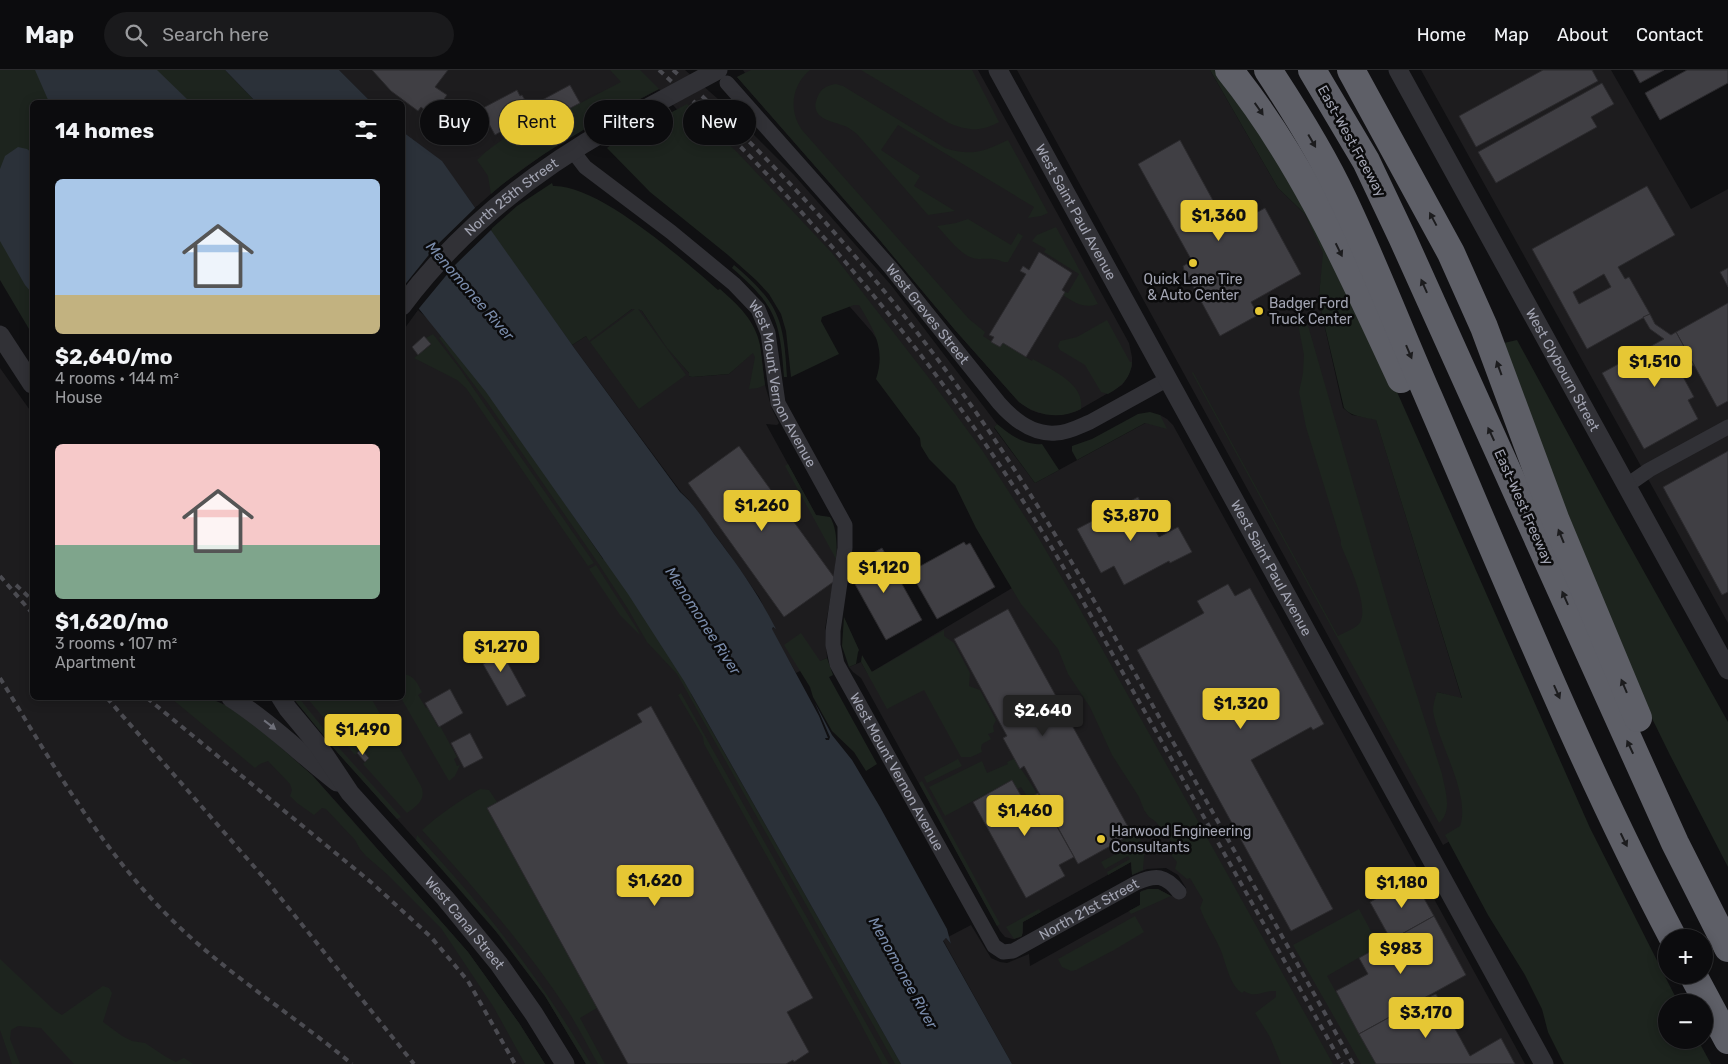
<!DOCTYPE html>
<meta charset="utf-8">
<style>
:root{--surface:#0c0c0e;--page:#1a1a1c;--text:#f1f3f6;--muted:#9a9b9e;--line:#2c2c2e;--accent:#e6c734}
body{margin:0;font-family:Rubik,sans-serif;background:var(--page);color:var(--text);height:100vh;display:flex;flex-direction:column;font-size:19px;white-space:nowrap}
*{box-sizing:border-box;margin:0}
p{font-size:16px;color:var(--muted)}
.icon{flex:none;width:28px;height:28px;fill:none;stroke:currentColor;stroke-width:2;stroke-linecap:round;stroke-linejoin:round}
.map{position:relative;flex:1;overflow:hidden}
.drawer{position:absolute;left:30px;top:30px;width:375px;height:600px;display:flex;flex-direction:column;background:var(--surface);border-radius:8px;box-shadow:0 2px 12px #0003,0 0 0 1px var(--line)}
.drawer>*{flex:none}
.top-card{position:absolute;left:420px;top:30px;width:475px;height:45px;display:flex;gap:10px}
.buttons{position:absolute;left:1658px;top:859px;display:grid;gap:10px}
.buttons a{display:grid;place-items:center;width:55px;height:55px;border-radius:50%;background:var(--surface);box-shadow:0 2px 12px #0003,0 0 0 1px var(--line);font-size:25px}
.price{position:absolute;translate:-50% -42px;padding:0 11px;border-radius:5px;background:var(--accent);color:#111;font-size:16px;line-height:32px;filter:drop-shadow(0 1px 2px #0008)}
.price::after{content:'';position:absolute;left:50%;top:30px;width:15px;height:11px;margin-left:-8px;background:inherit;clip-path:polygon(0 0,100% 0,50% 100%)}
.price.selected{background:#222;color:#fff}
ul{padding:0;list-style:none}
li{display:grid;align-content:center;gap:10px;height:265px;padding:0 25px}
li span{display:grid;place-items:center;height:155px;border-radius:8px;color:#555}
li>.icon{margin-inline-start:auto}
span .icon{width:90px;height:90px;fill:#fffc;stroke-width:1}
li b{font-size:21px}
h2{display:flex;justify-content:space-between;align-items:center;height:60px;padding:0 25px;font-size:21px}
.pill{padding:0 18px;border-radius:22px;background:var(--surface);box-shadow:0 2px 12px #0003,0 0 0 1px var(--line);font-size:18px;line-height:45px}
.pill.selected{background:var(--accent);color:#111}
header{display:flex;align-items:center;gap:30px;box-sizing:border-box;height:70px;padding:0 25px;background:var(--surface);border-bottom:1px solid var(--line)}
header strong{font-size:24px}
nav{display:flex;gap:28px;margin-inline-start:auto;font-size:18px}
.search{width:350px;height:45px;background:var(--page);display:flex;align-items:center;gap:12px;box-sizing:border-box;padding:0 18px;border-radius:28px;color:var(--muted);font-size:19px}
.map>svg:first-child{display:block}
.built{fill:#1d1c1e}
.green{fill:#1d241e}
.water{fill:#2b3139}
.pier{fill:#101012}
.building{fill:#403f44;stroke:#2b2a2d;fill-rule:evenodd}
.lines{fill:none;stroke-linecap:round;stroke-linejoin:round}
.minor{stroke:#313136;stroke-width:15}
.tertiary{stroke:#313136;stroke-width:19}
.motorway{stroke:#5e5f67;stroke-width:28}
.rail{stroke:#4b4b51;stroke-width:4;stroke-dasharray:6 5;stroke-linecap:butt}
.tertiary-bridge{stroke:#313136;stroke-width:19}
.oneway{fill:#1c1c1e}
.oneway2{fill:#6f707a}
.poi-dot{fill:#e6c734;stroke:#0b0b0c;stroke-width:2}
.labels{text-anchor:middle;stroke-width:5;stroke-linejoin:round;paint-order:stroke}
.street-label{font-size:14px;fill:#a2a4b2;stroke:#0b0b0c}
.poi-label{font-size:14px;fill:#a2a4b2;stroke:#0b0b0c;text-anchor:start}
.water-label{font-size:15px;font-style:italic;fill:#7a8cab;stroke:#0b0b0c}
</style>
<header>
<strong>Map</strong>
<div class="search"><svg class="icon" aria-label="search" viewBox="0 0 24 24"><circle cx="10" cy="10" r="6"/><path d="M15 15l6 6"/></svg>Search here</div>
<nav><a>Home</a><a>Map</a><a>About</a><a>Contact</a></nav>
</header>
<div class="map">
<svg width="1728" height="994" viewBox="0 0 1728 994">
<rect width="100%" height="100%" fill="#101012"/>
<!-- built -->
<g class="built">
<polygon points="339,0 685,0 718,29 794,105 891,215 997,354 994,358 1035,413 1160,345 1167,349 1173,355 1525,994 1012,994 943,870 946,868 951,874 948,867 971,855 991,888 1000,892 1007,893 1029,884 1030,896 1140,835 1141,821 1148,819 1158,819 1171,826 1186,818 1178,805 1166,798 1147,799 1132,805 1131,792 1023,852 1023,863 1021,867 1013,869 1005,867 1000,861 861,608 853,602 849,597 861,592 868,604 1027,509 986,436 872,262 659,19 589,56 552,78 501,115 475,138 442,92 403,62 402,32 371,32"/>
<polygon points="743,0 978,0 1129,273 1132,287 1132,296 1128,306 1122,315 1077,341 1061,345 1039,343 1031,340 1019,332 955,260 878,168 737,7 745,3"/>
<polygon points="1017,0 1210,0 1278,118 1305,144 1324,184 1319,226 1320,236 1343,338 1352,345 1376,349 1462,629 1437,622 1473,758 1443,775"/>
<polygon points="1421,0 1611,0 1691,139 1728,119 1728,553"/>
<polygon points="637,238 642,241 667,277 689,303 689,306 692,307 729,304 760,276 765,315 772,339 779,353 777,355 766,354 816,445 831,448 836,469 837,481 833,513 825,559 827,588 796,603 771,559 774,558 759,527 724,477 688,429 681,422 572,275 586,266 589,270 632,239"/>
<polygon points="418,240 428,249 486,322 684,611 901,994 586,994 545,926 485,847 337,682 293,628 402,628 402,262"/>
<polygon points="0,298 32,343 32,628 209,628 225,635 312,705 339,735 468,882 519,953 545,994 0,994"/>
</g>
<!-- green -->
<g class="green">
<polygon points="0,0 225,0 256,32 32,32 32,264 0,210"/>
<path d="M610,0H640L659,19C600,50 542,80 491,124L488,106L477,90C495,72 516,61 539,51L540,54L621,12Z"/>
<path d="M751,0H810C792,15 788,40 802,60L969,249L985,262L983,266L1000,277L1003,273L1032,291L1033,289C1051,300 1085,313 1081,339C1060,350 1037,346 1019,332L955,260L878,168L737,7Z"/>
<path d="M861,0H972L999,52C981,62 968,61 949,53Z"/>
<path d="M1210,0H1217L1236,21L1355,227L1590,758L1678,932H1666V970H1698L1711,994H1564L1548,962L1542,939L1525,905L1488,845L1445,765L1460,756C1471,725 1438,673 1433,641C1433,635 1435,628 1437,622L1462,628L1376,350C1365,347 1351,347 1344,338L1320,236L1319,226L1323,183L1305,144L1278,118Z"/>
<path d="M836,14L843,16L945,78C971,87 985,81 1008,70L1048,143L1041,146L1028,148L1034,137L898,55L881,80L920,106L914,116L955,141L928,145L857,64C854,62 851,59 847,57C834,51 807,50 818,26C821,18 828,15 836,14Z"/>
<path d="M687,34L737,82L832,183L932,312L982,380L1038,467L1076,532L1333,994H1281L1270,967L1255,943L1276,927V921C1264,920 1255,929 1244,921L1242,923C1230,916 1226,893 1221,881C1216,868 1207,856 1202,843L1200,838L1203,830L1190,808L1187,809L1175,799L1177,792L1172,786L1174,777L1169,767L1155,751L1149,747L1144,740L1139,727L1112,685L1090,637L1068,604L1058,579L1021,534L976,458L955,415L929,389L921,376L920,368L876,309C886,279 874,260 859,235H854L822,247L821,251L839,284L791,307L786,261L781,244L769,224L756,210L728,185L650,122L607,78L612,74Z"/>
<path d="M552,113L553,116C598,114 684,190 718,220L720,219C738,235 755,250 760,275C762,288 763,302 765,315L758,318L749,319L755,287L753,283L729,304L692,307L689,306V303L667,278L642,241L638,239L686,305L639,339L590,272L635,239H632L589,271L586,266L572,275L490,160L517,136Z"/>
<path d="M968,149L1011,175L1018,163L1023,166L1008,192C1002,193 999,189 993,189C986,188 979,190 973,188C960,185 946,165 937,156L956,153Z"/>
<path d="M1056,157L1098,234C1084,239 1075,233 1063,225L1065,222L1068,223L1079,204L1044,182L1046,179L1032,171L1037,165Z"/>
<path d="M734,195C779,233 784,250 787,307H784C780,250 776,236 732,198Z"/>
<path d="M1107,250L1130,292H1132C1131,308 1121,317 1108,324L1101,322L1085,295L1060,280L1058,276L1060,271L1077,267Z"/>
<path d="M1301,250L1307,255L1309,259L1389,538L1442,704C1445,720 1453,741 1439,753L1192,303L1193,302L1338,566C1345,562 1354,559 1359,554C1371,538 1347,491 1341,475V471L1306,357L1299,322L1303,303L1304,285L1298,254Z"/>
<polygon points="448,263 603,489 607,486 693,620 691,624 901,994 895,994 677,604 647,572 628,539 598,493 487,332 439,268 444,264"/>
<polygon points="433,264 460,299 594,493 588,496 466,318 457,310 414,288 431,275 426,268"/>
<polygon points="1517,270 1614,448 1728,652 1728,797 1670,685 1640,624 1604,543 1504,273"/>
<polygon points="1150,342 1160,345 1167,359 1145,353 1077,390 1072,381 1072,376 1092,369 1138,344"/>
<path d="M997,354C1009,364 1025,376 1042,374L1059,400L1035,413L994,357Z"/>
<path d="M788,394L816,445L830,447C837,458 837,475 836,489L785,396Z"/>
<polygon points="596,495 637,559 640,565 620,545 589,499"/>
<polygon points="844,547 859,580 858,582 856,594 849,597 842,576"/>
<polygon points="944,560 944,566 954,573 970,603 969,616 980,620 996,650 993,656 994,662 988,664 991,669 982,674 981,678 982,682 971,687 961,687 924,620 887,639 861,592 862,585 872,602"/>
<polygon points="801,563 820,591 827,588 833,605 829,607 877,694 866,701 854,682 832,661 813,627 810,617 784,575"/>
<path d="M403,604C414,605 417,613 422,622L418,625L426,638L427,637L438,657L440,656L457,687L454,689L457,696L460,695L455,706L449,711L401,628H402Z"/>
<polygon points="681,623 889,994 882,994 857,947 704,674 703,667 678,625"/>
<polygon points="171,628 209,628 225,635 252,652 312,705 468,882 519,953 545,994 525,994 493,936 441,858 388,805 366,786 360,779 355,770 326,739 322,738 314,745 297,733 290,726 292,720 290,714 268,691 260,694 255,698"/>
<polygon points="293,628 299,628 340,679 401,747 397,749 337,682"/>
<path d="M307,628H371L421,716C427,730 416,736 407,743L363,694L369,688L361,679L355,685Z"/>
<polygon points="958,689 962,696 927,713 924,707"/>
<path d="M1014,689C1022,701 1030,711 1037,724L1028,728L1021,717L1017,719L1012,710L945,746L929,717L982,691L987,703L1008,694L1007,692Z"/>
<polygon points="922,711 1000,854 997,856 919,713"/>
<path d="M480,719L489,720L497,732L487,738L597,938L580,948L605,994H598C588,977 579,958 568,941C526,876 474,818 422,760C440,744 459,731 480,719Z"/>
<path d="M1133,764C1148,772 1144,785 1143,800L1132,805L1131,792L1108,805L1107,802L1130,789L1128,786L1105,799L1101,792L1114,785L1111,778Z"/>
<path d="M417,765C484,837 541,909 591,994H586L545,926L500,866L416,770Z"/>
<polygon points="1148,819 1158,819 1171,826 1131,844 1129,841 1140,835 1140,822"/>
<polygon points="1039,839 1041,842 1023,852 1022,866 1014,869 1006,857"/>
<polygon points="1359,839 1379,876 1327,906 1376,994 1361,994 1293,875"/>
<polygon points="1135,846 1144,862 1114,880 1076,900 1071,901 1062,897 1058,889"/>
<polygon points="0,889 54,940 62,945 103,916 109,918 112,923 103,952 122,966 132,971 145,973 166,987 176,992 184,988 193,994 74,994 41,958 18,956 11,960 10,969 20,994 12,994 0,960"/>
</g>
<!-- water -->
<g class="water">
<polygon points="35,0 157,0 190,32 49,32"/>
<polygon points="225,0 339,0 371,32 256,32"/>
<path d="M403,62L442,91L575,279L680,422C694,434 704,450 714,464C737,494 759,525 776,559L773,557L772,559L819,646L828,668H825L826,670H829L830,667L815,633L832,665L852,690L880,737L947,859L951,874L946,868L943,871L1012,994H901L684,611L628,524L486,322L403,219Z"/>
<polygon points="18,77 27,79 32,83 32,223 25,215 0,171 0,99 5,86"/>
</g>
<!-- pier -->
<polygon class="pier" points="477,136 492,159 454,196 416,242 402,224 403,217 436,176"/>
<!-- building -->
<g class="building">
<polygon points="372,0 448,0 435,17 447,25 432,46 421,37 418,41 391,21"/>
<polygon points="1543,0 1592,0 1598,11 1476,77 1459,46"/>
<polygon points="1633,0 1664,0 1640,13"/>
<polygon points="1687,0 1728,0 1728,13 1660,50 1645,23"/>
<polygon points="1602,13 1614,34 1591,47 1597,57 1496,113 1478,82"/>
<polygon points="570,15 580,33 540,54 531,36"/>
<polygon points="517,20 520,26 522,25 526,32 524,33 530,45 495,65 481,39"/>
<polygon points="1180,70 1228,158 1265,138 1301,204 1251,232 1258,245 1220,266 1184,200 1183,196 1192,191 1138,94"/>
<path d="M1647,116L1675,165L1618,197L1625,209L1629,207L1650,244L1587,279L1532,179ZM1604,204L1611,217L1579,234L1573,222Z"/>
<polygon points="1039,182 1072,203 1062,220 1065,222 1026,287 1003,273 1000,277 991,272 994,267 989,265 1026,204 1020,201 1023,196 1029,200"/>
<polygon points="1728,198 1728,217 1720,202"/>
<polygon points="1728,233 1728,331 1717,337 1676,262"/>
<polygon points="1650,244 1655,254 1671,265 1676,262 1694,295 1681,303 1694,327 1688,330 1698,349 1644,379 1602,303 1664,269 1650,259 1643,247"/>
<polygon points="424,266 431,274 418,285 412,277"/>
<polygon points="739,376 836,510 784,547 688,413"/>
<polygon points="1728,381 1728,522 1722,525 1663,417"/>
<polygon points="1138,427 1159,467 1178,457 1192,482 1170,493 1169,491 1124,515 1114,496 1101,503 1077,459"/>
<polygon points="964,472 966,475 970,473 995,517 937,549 912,505 916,502 915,499"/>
<polygon points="882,478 922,550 886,570 846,498"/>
<polygon points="1228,514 1235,526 1250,518 1324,654 1313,660 1311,657 1251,690 1333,839 1291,861 1137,580 1204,543 1197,531"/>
<polygon points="1008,539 1132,764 1078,794 1024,696 1020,699 1003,668 1007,666 954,569"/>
<polygon points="494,568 526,626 507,636 483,594 489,591 486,587 481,590 477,583 483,580 480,575"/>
<polygon points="450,619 463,643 439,657 425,633"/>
<polygon points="651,636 813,928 787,942 809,982 794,992 793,990 786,994 628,994 487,738 642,652 637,644"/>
<polygon points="470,663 483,688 464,698 451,673"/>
<polygon points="361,679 369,688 365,692 357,683"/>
<polygon points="1012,710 1024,731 1038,723 1074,787 1059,795 1065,806 1026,828 973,732"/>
<polygon points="1413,809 1434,846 1391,870 1370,832"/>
<polygon points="1434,846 1466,905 1359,964 1336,921 1368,904 1359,888"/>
<polygon points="1436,924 1470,986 1501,968 1515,994 1376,994 1359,964 1428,926 1429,927"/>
</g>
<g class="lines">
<!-- minor -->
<g class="minor">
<path id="s1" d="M727,13L890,197L999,333C1013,349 1033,365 1056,363C1068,363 1080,356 1090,352L1168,309"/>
<path id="s2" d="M572,80L585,97L671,162L734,214L758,239L768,263L778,333L845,455V478L833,561V575L837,594L994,876L1003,882L1013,881L1136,813C1156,804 1165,805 1179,822"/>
<polyline points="1626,416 1649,400 1728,357"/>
</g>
<!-- tertiary -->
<g class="tertiary">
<path id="s3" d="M998,0L1544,994"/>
<path id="s4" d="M1398,0L1728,600"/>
<path id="s5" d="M402,236C458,161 531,103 612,57"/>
<polyline points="0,265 32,314"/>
<path d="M231,628C269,652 301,684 337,712"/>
<path id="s6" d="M281,628L288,639L318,675L350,723L445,828L499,894L534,944L565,994"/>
</g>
<!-- motorway -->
<g class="motorway">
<path d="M1229,0C1304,93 1351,202 1401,309"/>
<path d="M1268,0C1295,41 1322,84 1343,129C1374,194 1400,262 1429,328C1507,509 1581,693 1673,868"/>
<polyline points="1312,0 1366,91 1402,167 1675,773 1728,878"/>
<polyline points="1351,0 1451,183 1484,257 1556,451 1638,648"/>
<polyline points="1693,905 1728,970"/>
</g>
<!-- rail -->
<g class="rail">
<polyline points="659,0 672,12"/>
<polyline points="673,0 681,7"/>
<path d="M702,26C812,129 915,250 999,376C1061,469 1115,567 1169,665C1231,774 1292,884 1353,994"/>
<path d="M693,31C735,69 774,111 811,153C892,243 966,340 1030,442C1074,512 1112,585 1153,656C1216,769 1279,881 1342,994"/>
<polyline points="0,506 32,543"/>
<polyline points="16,515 32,530"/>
<path d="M0,608C51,691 99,777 169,847C224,902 292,944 352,994"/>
<polyline points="107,628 271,816 414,994"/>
<polyline points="147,628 372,813 431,867 468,911 515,994"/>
</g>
<!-- tertiary-bridge -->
<polyline class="tertiary-bridge" points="612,57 718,0"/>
</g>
<!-- one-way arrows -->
<defs><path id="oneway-solid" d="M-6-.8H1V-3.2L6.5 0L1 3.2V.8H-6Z" transform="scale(1.25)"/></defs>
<g class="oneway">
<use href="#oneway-solid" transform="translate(1259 39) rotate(55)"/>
<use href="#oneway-solid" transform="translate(1312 71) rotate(60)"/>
<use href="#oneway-solid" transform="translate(1433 149) rotate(-118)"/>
<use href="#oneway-solid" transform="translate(1339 180) rotate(64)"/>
<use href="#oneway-solid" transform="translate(1424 216) rotate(-114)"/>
<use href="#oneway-solid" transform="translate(1409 282) rotate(67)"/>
<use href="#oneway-solid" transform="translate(1499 298) rotate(-110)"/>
<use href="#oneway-solid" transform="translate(1491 364) rotate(-115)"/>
<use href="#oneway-solid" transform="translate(1561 466) rotate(-112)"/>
<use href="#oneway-solid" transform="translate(1565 528) rotate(-114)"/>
<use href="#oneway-solid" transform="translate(1624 616) rotate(-113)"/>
<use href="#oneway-solid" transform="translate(1557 622) rotate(66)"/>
<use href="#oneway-solid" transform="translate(1630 677) rotate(-115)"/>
<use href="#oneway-solid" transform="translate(1624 770) rotate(64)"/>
</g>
<use class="oneway2" href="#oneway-solid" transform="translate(270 655) rotate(38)"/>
<!-- markers -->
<g class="poi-dot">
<circle cx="1193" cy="193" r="5"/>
<circle cx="1259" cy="241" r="5"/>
<circle cx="1101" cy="769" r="5"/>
</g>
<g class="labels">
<!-- street labels -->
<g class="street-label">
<text transform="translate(1352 71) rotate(61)" y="5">East-West Freeway</text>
<text dy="5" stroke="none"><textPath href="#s5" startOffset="155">North 25th Street</textPath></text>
<text dy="5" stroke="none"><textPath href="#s3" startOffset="162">West Saint Paul Avenue</textPath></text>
<text dy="5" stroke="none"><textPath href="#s1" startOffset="306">West Greves Street</textPath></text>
<text dy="5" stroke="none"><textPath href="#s4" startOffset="342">West Clybourn Street</textPath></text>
<text dy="5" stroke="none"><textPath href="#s2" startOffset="325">West Mount Vernon Avenue</textPath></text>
<text transform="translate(1524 437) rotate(66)" y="5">East-West Freeway</text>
<text dy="5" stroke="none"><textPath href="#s3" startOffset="568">West Saint Paul Avenue</textPath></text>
<text dy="5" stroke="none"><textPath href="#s2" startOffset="745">West Mount Vernon Avenue</textPath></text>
<text dy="5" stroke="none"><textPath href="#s2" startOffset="1052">North 21st Street</textPath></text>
<text dy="5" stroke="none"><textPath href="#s6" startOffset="291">West Canal Street</textPath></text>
</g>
<!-- poi labels -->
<g class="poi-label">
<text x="1193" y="214" text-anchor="middle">Quick Lane Tire<tspan x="1193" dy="16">&amp; Auto Center</tspan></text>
<text x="1269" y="238">Badger Ford<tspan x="1269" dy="16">Truck Center</tspan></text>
<text x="1111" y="766">Harwood Engineering<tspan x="1111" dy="16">Consultants</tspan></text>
</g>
<!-- water labels -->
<g class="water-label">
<text transform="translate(470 221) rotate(49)" y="5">Menomonee River</text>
<text transform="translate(703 551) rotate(57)" y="5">Menomonee River</text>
<text transform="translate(903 903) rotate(61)" y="5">Menomonee River</text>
</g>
</g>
</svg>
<div class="buttons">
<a>+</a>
<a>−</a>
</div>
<b class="price" style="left:1219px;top:172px">$1,360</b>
<b class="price" style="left:1655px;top:318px">$1,510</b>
<b class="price" style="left:762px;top:462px">$1,260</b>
<b class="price" style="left:1131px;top:472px">$3,870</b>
<b class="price" style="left:884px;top:524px">$1,120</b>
<b class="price" style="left:501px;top:603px">$1,270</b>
<b class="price" style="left:1241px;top:660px">$1,320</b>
<b class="price selected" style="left:1043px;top:667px">$2,640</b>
<b class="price" style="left:363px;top:686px">$1,490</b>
<b class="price" style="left:1025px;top:767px">$1,460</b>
<b class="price" style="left:655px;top:837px">$1,620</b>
<b class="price" style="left:1402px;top:839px">$1,180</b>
<b class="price" style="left:1401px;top:905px">$983</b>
<b class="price" style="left:1426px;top:969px">$3,170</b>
<div class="top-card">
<a class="pill">Buy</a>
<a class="pill selected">Rent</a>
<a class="pill">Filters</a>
<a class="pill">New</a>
</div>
<section class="drawer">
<h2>14 homes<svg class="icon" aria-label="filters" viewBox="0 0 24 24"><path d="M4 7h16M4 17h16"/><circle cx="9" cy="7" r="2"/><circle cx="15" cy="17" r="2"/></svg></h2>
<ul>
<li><span style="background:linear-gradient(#a9c7e8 75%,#c2b280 0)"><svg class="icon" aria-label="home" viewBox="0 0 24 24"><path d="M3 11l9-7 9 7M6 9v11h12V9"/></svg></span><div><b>$2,640/mo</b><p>4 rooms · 144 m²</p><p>House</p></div></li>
<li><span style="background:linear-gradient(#f6c9c9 65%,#7fa58c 0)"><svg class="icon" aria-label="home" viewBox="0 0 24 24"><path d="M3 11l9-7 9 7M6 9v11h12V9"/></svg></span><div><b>$1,620/mo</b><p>3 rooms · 107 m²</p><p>Apartment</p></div></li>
</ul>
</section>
</div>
